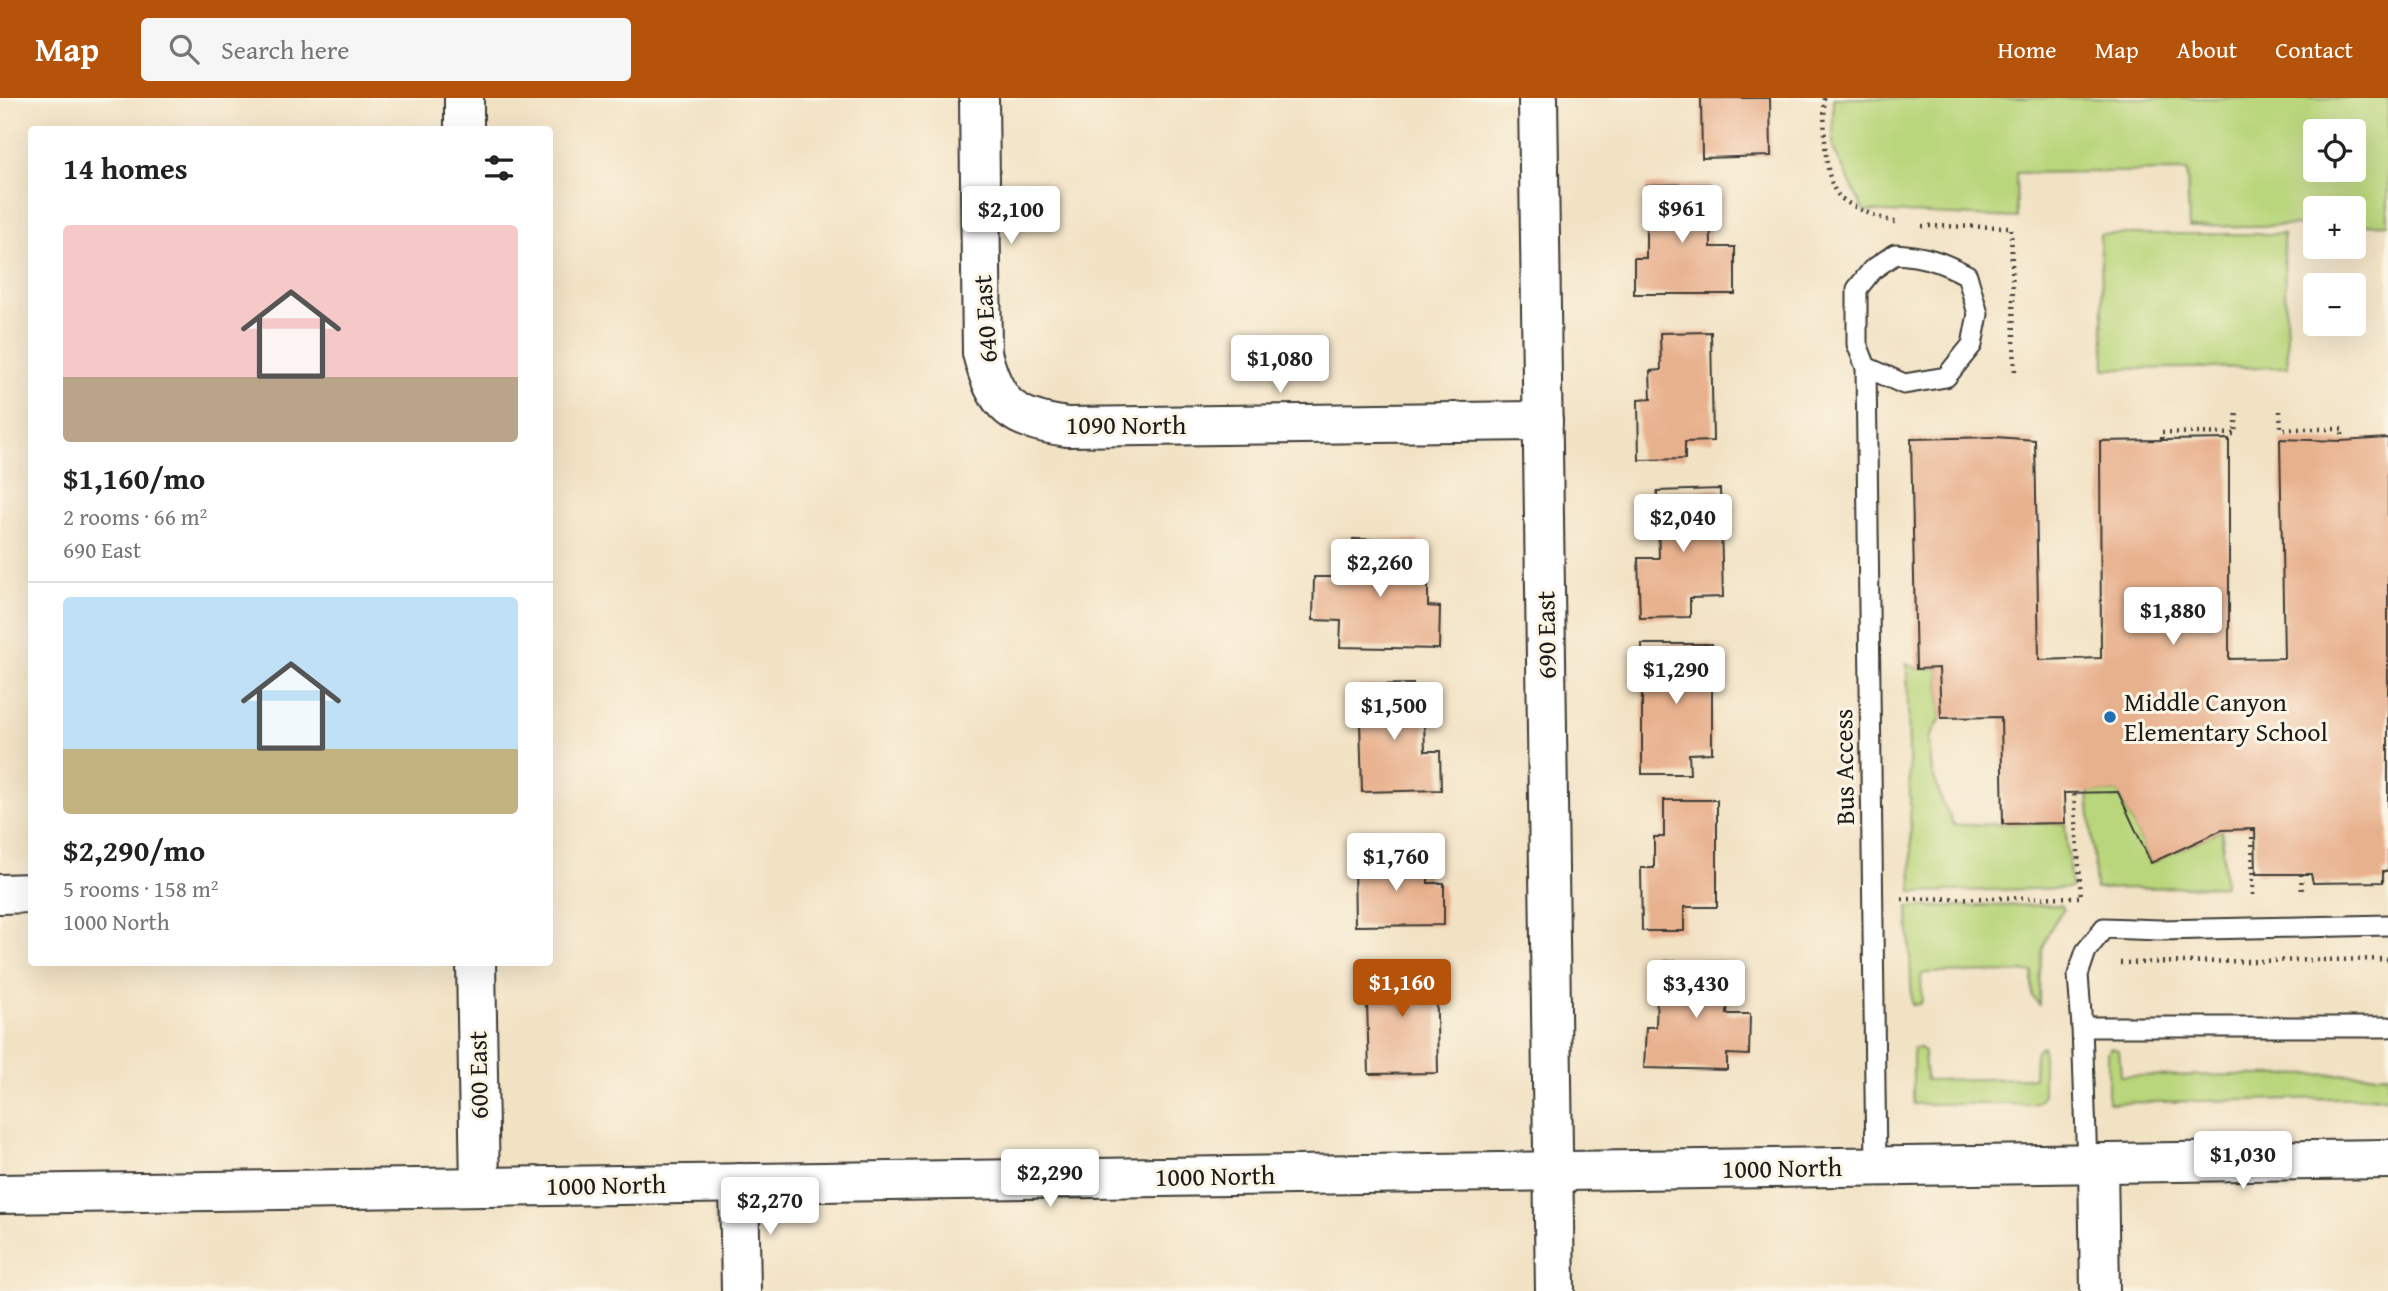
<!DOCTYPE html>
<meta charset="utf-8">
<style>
:root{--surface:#fff;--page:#f6f6f6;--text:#222;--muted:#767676;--line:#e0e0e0;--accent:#b45309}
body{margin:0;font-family:"Gentium Book Plus",serif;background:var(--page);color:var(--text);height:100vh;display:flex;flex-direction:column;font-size:26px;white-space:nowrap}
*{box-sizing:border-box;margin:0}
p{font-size:23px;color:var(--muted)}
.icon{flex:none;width:38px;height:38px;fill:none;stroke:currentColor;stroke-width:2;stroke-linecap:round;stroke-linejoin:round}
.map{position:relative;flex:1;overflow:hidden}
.drawer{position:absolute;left:28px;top:28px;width:525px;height:840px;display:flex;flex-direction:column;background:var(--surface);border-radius:7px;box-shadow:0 7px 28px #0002}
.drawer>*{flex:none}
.controls{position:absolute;left:2303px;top:21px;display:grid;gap:14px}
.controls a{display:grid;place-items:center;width:63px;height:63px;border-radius:7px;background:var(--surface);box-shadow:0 7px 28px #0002;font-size:35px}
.price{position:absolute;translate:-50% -60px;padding:0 16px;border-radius:7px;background:#fff;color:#222;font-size:23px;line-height:46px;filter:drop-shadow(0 2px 4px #0008)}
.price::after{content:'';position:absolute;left:50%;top:42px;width:21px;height:16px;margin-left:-10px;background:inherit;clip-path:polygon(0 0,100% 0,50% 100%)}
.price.on{background:var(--accent);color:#fff}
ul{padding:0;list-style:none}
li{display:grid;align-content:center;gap:14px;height:371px;padding:0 35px}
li+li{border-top:2px solid var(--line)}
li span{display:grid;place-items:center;height:217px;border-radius:7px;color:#555}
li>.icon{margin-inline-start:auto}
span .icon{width:126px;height:126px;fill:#fffc;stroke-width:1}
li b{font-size:30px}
h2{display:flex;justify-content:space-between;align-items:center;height:84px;padding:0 35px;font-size:30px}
header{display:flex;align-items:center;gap:42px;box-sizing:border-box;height:98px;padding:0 35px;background:var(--accent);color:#fff}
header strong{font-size:33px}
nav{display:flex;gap:38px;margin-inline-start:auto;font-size:24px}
.search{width:490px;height:63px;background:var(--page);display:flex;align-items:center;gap:18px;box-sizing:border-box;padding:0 24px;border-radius:7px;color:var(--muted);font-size:26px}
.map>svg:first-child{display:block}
.green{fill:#b9d67c;stroke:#6a794c;stroke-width:2;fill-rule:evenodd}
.building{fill:#e8b18e}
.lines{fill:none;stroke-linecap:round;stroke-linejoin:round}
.lane-casing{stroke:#3c3a35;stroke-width:23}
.street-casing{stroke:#3c3a35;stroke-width:42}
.secondary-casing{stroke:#3c3a35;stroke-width:42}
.path{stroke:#3c3a35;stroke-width:4.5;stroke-dasharray:2 5;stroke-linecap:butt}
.lane{stroke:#fff;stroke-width:19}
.street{stroke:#fff;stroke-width:38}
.secondary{stroke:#fff;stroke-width:38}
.poi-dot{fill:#1f6fb2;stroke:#fcf5e5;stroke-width:2.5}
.labels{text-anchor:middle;stroke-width:6;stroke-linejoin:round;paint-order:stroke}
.street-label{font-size:26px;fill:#1c1c1c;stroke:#fcf5e5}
.poi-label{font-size:26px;fill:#1c1c1c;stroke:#fcf5e5;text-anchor:start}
</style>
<header>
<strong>Map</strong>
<div class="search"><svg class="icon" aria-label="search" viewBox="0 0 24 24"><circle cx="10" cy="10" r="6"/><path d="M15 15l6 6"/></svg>Search here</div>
<nav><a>Home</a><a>Map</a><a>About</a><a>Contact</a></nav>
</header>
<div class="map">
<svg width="2388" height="1193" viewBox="0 0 2388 1193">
<rect width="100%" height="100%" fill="#fcf5e5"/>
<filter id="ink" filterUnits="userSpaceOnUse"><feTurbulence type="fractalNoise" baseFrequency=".0143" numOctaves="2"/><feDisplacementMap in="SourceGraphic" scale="14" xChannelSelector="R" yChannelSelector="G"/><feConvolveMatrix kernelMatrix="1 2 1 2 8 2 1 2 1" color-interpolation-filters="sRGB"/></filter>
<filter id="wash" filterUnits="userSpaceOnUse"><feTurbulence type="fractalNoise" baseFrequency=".00686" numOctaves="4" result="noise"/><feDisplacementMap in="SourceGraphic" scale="28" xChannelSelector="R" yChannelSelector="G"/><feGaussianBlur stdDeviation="1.57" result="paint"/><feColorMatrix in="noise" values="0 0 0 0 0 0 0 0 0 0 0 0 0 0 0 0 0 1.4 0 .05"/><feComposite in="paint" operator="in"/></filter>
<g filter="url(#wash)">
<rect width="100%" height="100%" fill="#f2e2c4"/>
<!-- green -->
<g class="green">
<path d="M1833,0H2388V126L2354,127V110H2315V127L2189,129L2187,73L2016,75L2017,120L1864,113L1833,50ZM2354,33V72H2315V33Z"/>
<polygon points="2100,136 2283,136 2288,269 2105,271"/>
<polygon points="1907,565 1916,571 1939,570 1941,620 1929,641 1932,673 1942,703 1954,727 2065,725 2071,790 1912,794"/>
<polygon points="2088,694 2118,694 2151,765 2222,732 2225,788 2096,791"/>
<path d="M2061,807L2064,811C2037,843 2040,868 2039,907L2032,898V874L1925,875L1921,877L1922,903L1919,906L1912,907L1908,809Z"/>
<polygon points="2043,948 2043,997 2039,1004 2033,1006 1913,1006 1913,950 1920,950 1924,954 1926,982 2034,980 2035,955 2038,950"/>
<polygon points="2110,950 2119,952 2121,978 2388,976 2388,999 2108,1005 2108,955"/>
</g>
<g id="blocks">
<!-- building -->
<g class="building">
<polygon points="1701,0 1770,0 1771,58 1702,60"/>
<polygon points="1710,86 1711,149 1735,149 1735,196 1634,196 1634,160 1646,160 1646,87"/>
<polygon points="1711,234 1713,343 1685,344 1685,361 1639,362 1638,302 1651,301 1650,273 1661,272 1660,235"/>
<polygon points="1996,339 2035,342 2039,562 2101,560 2100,343 2229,341 2229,561 2284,560 2280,341 2341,343 2388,340 2388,773 2383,773 2383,784 2313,785 2311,776 2256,776 2255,731 2222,732 2151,765 2118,694 2064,695 2065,725 2003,726 2001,619 1941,620 1939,570 1916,571 1911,341"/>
<polygon points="1720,391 1723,499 1690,500 1690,519 1640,520 1638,460 1659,460 1657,393"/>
<polygon points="1353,441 1418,442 1417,479 1428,479 1428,508 1440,509 1439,551 1340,549 1341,523 1313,522 1314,479 1353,479"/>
<polygon points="1642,546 1712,546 1712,655 1689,656 1690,676 1642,676"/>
<polygon points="1413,586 1413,623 1424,623 1425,653 1440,653 1441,692 1362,694 1359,587"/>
<polygon points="1664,702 1717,702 1717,809 1684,809 1684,833 1642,833 1641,770 1654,770 1654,739 1664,739"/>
<polygon points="1354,759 1428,759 1428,785 1444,785 1444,827 1355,828"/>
<polygon points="1665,863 1729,864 1727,916 1750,916 1749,957 1727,956 1727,972 1644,970 1646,929 1656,929 1657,897 1664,898"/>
<polygon points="1436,865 1438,975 1369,976 1366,867"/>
</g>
</g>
</g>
<g filter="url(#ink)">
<use href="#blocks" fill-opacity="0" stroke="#3c3a35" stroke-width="2"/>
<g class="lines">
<defs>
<g id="lane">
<path d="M1895,156C1925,158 1940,163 1967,177L1978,216L1972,247L1946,279L1904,286L1866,269L1857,246V191L1872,172Z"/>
<polyline points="1866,269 1876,1069"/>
<polyline points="2082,929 2388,929"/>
<polyline points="2087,1066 2082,929 2078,877 2086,853 2104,830 2160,832 2388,827"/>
</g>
<g id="street">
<polyline points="464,0 464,32"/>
<path d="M979,0L982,255C996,309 1012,321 1067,329L1543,323"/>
<polyline points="1538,0 1555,1193"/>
<polyline points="0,796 32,795"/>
<polyline points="476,864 480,1089"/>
<polyline points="2098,1065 2100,1193"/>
<polyline points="739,1085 741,1193"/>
</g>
<polyline id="secondary" points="0,1096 2388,1061"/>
</defs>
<!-- lane casing -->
<use href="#lane" class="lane-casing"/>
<!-- street casing -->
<use href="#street" class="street-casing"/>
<!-- secondary casing -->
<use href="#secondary" class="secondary-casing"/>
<!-- path -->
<g class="path">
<path d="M1824,0C1825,25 1822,79 1839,98C1849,109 1884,122 1899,125"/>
<polyline points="1922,128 2011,129 2015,276"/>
<polyline points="2280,313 2281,331 2343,331 2341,343"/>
<polyline points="2162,341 2162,334 2235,336 2237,313"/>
<polyline points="2252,732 2253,797"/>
<polyline points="2301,776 2302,796"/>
<polyline points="1902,801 2081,799 2074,694"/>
<polyline points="2120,865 2388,861"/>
</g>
<!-- lane -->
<use href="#lane" class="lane"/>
<!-- street -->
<use href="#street" class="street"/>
<!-- secondary -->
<use href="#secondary" class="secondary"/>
</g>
</g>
<!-- markers -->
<circle class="poi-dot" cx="2110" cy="619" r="7"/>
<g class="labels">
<!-- street labels -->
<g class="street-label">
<text transform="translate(985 221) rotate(-94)" y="9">640 East</text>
<text x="1126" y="336">1090 North</text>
<text transform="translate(1546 537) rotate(-91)" y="9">690 East</text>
<text transform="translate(1844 669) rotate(-91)" y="9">Bus Access</text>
<text transform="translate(478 977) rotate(-91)" y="9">600 East</text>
<text transform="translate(1782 1070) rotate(-1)" y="9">1000 North</text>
<text transform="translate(1215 1078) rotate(-1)" y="9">1000 North</text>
<text transform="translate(606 1087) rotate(-1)" y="9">1000 North</text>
</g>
<!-- poi labels -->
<g class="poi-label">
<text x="2124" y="613">Middle Canyon<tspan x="2124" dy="30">Elementary School</tspan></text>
</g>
</g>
</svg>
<div class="controls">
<a><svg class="icon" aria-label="locate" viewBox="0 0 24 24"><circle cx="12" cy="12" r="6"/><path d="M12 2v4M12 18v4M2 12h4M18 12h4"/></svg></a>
<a>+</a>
<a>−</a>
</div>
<b class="price" style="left:1682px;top:147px">$961</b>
<b class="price" style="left:1011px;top:148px">$2,100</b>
<b class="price" style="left:1280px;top:297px">$1,080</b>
<b class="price" style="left:1683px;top:456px">$2,040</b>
<b class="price" style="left:1380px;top:501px">$2,260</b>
<b class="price" style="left:2173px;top:549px">$1,880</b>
<b class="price" style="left:1676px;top:608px">$1,290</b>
<b class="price" style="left:1394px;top:644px">$1,500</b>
<b class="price" style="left:1396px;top:795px">$1,760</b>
<b class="price on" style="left:1402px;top:921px">$1,160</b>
<b class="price" style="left:1696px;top:922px">$3,430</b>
<b class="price" style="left:2243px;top:1093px">$1,030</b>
<b class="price" style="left:1050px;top:1111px">$2,290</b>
<b class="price" style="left:770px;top:1139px">$2,270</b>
<section class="drawer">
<h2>14 homes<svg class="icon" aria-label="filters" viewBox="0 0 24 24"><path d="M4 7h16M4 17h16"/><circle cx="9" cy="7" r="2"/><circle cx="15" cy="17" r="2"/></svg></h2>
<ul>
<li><span style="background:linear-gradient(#f6c9c9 70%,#b9a48a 0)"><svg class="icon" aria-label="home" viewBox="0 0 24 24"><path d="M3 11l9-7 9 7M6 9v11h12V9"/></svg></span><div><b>$1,160/mo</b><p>2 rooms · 66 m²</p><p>690 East</p></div></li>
<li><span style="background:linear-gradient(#bfe0f5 70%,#c2b280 0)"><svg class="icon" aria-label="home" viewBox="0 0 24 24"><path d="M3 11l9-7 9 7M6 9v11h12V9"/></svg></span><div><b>$2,290/mo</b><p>5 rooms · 158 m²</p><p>1000 North</p></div></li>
</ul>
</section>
</div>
